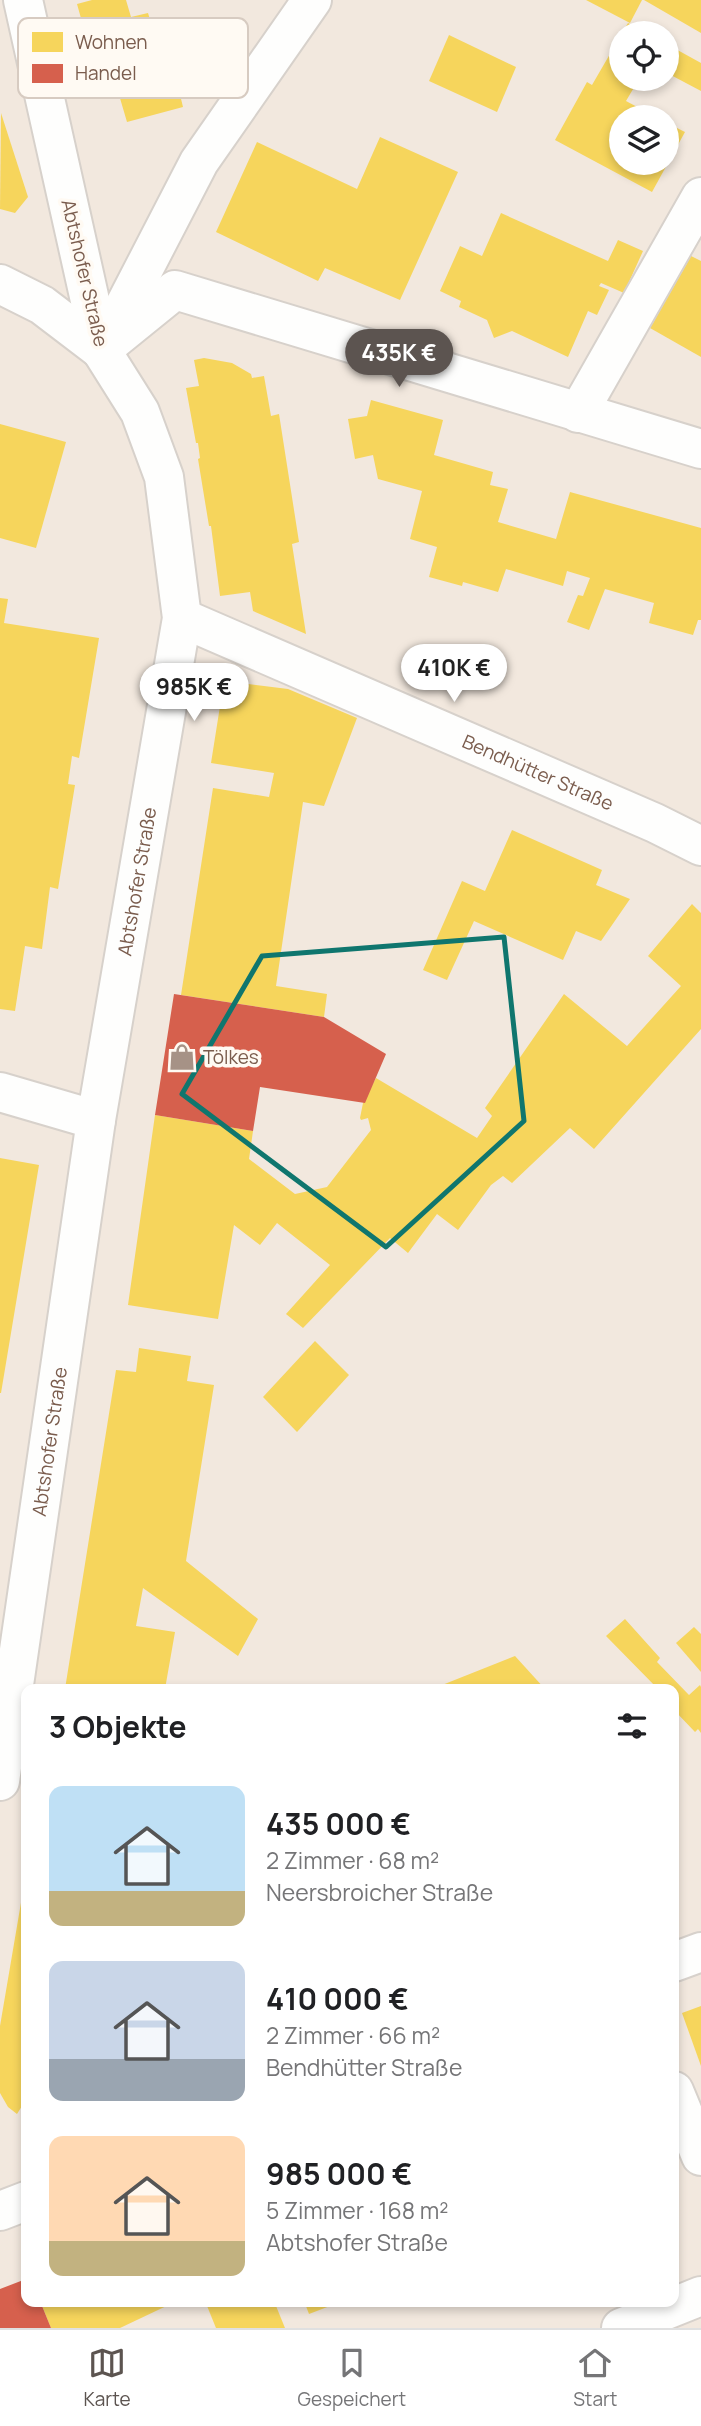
<!DOCTYPE html>
<html lang="de">
<meta charset="utf-8">
<style>
:root{--surface:#fff;--page:#f6f6f6;--text:#202124;--muted:#757577;--line:#e0e0e0;--accent:#5c5450}
body{margin:0;font-family:Manrope,sans-serif;background:var(--page);color:var(--text);height:100vh;display:flex;flex-direction:column;font-size:26px;white-space:nowrap}
*{box-sizing:border-box;margin:0}
p{font-size:23px;color:var(--muted)}
.icon{flex:none;width:38px;height:38px;fill:none;stroke:currentColor;stroke-width:2;stroke-linecap:round;stroke-linejoin:round}
.map{position:relative;flex:1;overflow:hidden}
.details{position:absolute;left:21px;top:1684px;width:658px;height:623px;display:flex;flex-direction:column;background:var(--surface);border-radius:14px;box-shadow:0 4px 10px #0003}
.details>*{flex:none}
.fabs{position:absolute;left:609px;top:21px;display:grid;gap:14px}
.fabs a{display:grid;place-items:center;width:70px;height:70px;border-radius:50%;background:var(--surface);box-shadow:0 4px 10px #0003;font-size:35px}
.price{position:absolute;translate:-50% -60px;padding:0 16px;border-radius:24px;background:#fff;color:#222;font-size:23px;line-height:46px;filter:drop-shadow(0 2px 4px #0008)}
.price::after{content:'';position:absolute;left:50%;top:42px;width:21px;height:16px;margin-left:-10px;background:inherit;clip-path:polygon(0 0,100% 0,50% 100%)}
.price.on{background:var(--accent);color:#fff}
ul{padding:0;list-style:none}
li{display:flex;align-items:center;gap:21px;height:175px;padding:0 28px}
li span{display:grid;place-items:center;flex:none;width:196px;height:140px;border-radius:14px;color:#555}
li>.icon{margin-inline-start:auto}
span .icon{width:84px;height:84px;fill:#fffc;stroke-width:1}
li b{font-size:30px}
h2{display:flex;justify-content:space-between;align-items:center;height:84px;padding:0 28px;font-size:30px}
.dock{display:flex;justify-content:space-around;align-items:center;height:98px;border-top:2px solid var(--line);background:var(--surface);font-size:19px;color:var(--muted)}
.dock a{display:grid;justify-items:center;gap:4px}
.dock .on{color:var(--accent)}
.map>svg:first-child{display:block}
.residential{fill:#f2e8de;fill-rule:evenodd}
.homes{fill:#f6d55c}
.shops{fill:#d6604d}
.lines{fill:none;stroke-linecap:round;stroke-linejoin:round}
.minor-casing{stroke:#d7d1cb;stroke-width:42}
.minor{stroke:#fefefd;stroke-width:38}
.marked{fill:none;stroke:#0f766e;stroke-width:5;stroke-linejoin:round}
.labels{text-anchor:middle;stroke-width:7;stroke-linejoin:round;paint-order:stroke}
.street-label{font-size:19px;fill:#7a5c4d;stroke:#fffaf3}
.poi-label{font-size:19px;fill:#7a5c4d;stroke:#fffaf3;text-anchor:start}
.key{fill:#fffaf3;stroke:#d7cbc1;stroke-width:2}
.key-label{font-size:19px;fill:#7a5c4d}
</style>
<div class="map">
<svg width="701" height="2328" viewBox="0 0 701 2328">
<rect width="100%" height="100%" fill="#f9f5f0"/>
<!-- residential -->
<path class="residential" d="M0,0H701V2328H0ZM621,33H667V79H621ZM621,117H667V163H621ZM26,1689H674V2301H26Z"/>
<!-- homes -->
<g class="homes">
<polygon points="92,0 126,0 131,17 148,13 152,26 142,29 144,37 199,23 209,60 174,70 183,107 127,122 112,71 115,71 109,49 91,54 77,4"/>
<polygon points="586,0 642,0 630,23"/>
<polygon points="644,0 701,0 701,33"/>
<polygon points="628,23 646,33 622,33"/>
<polygon points="449,35 516,67 497,112 429,81"/>
<polygon points="621,35 621,79 639,79 626,101 656,117 621,117 621,163 667,163 667,123 685,132 652,192 555,140 587,82 592,85"/>
<polygon points="672,47 701,63 701,91 667,73 667,57"/>
<polygon points="1,113 28,197 15,213 0,209"/>
<polygon points="380,137 458,172 400,300 325,268 318,281 216,232 257,142 357,189"/>
<polygon points="501,213 608,261 618,240 643,251 624,293 601,283 599,286 609,290 597,315 588,311 568,357 512,331 494,338 487,320 459,307 461,301 440,291 460,246 482,256"/>
<polygon points="691,256 701,261 701,357 650,328"/>
<polygon points="204,358 232,363 251,374 252,378 264,376 271,416 279,414 299,542 292,544 306,634 253,611 250,592 220,596 211,526 209,526 198,459 200,458 198,443 196,443 186,388 199,386 194,360"/>
<polygon points="371,400 443,420 434,455 493,472 490,485 508,489 498,522 556,539 570,492 701,528 701,620 698,620 693,635 649,623 654,603 605,589 589,630 567,622 578,595 583,596 590,578 567,571 563,586 506,569 498,592 463,582 462,586 429,577 437,547 410,539 422,491 378,479 373,455 355,459 348,419 367,416"/>
<polygon points="0,424 66,442 36,548 0,538"/>
<polygon points="0,598 8,599 4,623 99,638 79,758 72,756 68,784 75,785 58,889 50,887 42,949 25,946 15,1011 0,1009"/>
<polygon points="224,681 288,689 357,718 324,806 303,802 276,986 327,994 324,1017 181,995 213,788 269,797 274,773 211,763"/>
<polygon points="512,830 602,870 596,885 630,899 601,941 576,931 563,960 474,921 447,980 423,970 462,881 485,891"/>
<polygon points="692,904 701,913 701,1029 594,1149 570,1128 512,1183 503,1176 491,1185 458,1230 437,1214 408,1253 390,1238 303,1328 286,1314 330,1265 277,1223 260,1245 234,1225 218,1319 128,1305 155,1115 253,1131 249,1159 295,1194 327,1187 371,1130 368,1118 361,1120 360,1118 363,1103 376,1078 477,1138 492,1116 485,1108 564,994 627,1046 681,986 648,956"/>
<polygon points="0,1158 39,1165 1,1393 0,1393"/>
<polygon points="315,1341 349,1375 297,1432 263,1397"/>
<polygon points="139,1348 191,1356 187,1381 214,1385 186,1561 258,1619 238,1656 143,1588 136,1626 175,1632 165,1689 65,1689 116,1370 136,1372"/>
<polygon points="625,1619 660,1658 657,1662 689,1695 700,1685 701,1687 701,1733 698,1729 695,1732 674,1710 676,1707 674,1705 674,1689 658,1689 606,1636"/>
<polygon points="694,1627 701,1634 701,1672 676,1643"/>
<polygon points="515,1656 545,1689 432,1689"/>
<polygon points="24,1885 26,1885 26,2109 22,2106 17,2114 8,2107 0,2093 0,2026"/>
<polygon points="701,2006 701,2066 682,2013"/>
<polygon points="40,2301 177,2301 120,2328 51,2328"/>
<polygon points="205,2301 274,2301 285,2328 216,2328"/>
<polygon points="304,2301 343,2301 309,2314"/>
</g>
<!-- shops -->
<g class="shops">
<polygon points="174,994 324,1017 386,1054 365,1103 260,1087 253,1131 155,1115"/>
<polygon points="26,2279 26,2301 40,2301 51,2328 0,2328 0,2289"/>
</g>
<g class="lines">
<defs>
<g id="minor">
<polyline points="0,284 42,305 101,350"/>
<polyline points="109,336 199,162 312,0"/>
<polyline points="101,350 175,290 701,449"/>
<polyline points="578,413 701,197"/>
<path id="s1" d="M182,618L655,823L701,846"/>
<polyline points="0,1092 96,1120"/>
<path id="s2" d="M0,1781L96,1120L182,618L164,477L140,412L101,350L23,0"/>
<polyline points="674,1962 701,1952"/>
<polyline points="674,2091 701,2156"/>
<polyline points="0,2211 26,2201"/>
<polyline points="621,2328 701,2296"/>
</g>
</defs>
<!-- minor casing -->
<use href="#minor" class="minor-casing"/>
<!-- minor -->
<use href="#minor" class="minor"/>
</g>
<!-- marked area -->
<path class="marked" d="M504,937L524,1121L386,1247L182,1094L262,956Z"/>
<!-- icons -->
<defs>
<symbol id="shop-bare" viewBox="-9 -9 18 18"><path d="M-5-2.5h2.3a2.7 3.5 0 0 1 5.4 0H5L5.5 6h-11ZM-1.5-2.5h3a1.5 2.3 0 0 0-3 0Z" fill="#a69286" stroke="#fffaf3" stroke-width="2.5" paint-order="stroke"/></symbol>
</defs>
<g fill-rule="evenodd">
<use href="#shop-bare" x="163" y="1038" width="38" height="38"/>
</g>
<g class="labels">
<!-- street labels -->
<g class="street-label">
<text transform="translate(85 273) rotate(77)" y="7">Abtshofer Straße</text>
<text dy="7" stroke="none"><textPath href="#s1" startOffset="388">Bendhütter Straße</textPath></text>
<text dy="7" stroke="none"><textPath href="#s2" startOffset="910">Abtshofer Straße</textPath></text>
<text dy="7" stroke="none"><textPath href="#s2" startOffset="343">Abtshofer Straße</textPath></text>
</g>
<!-- poi labels -->
<g class="poi-label">
<text x="203" y="1064">Tölkes</text>
</g>
</g>
<!-- legend -->
<rect x="18" y="18" width="230" height="80" rx="10" class="key"/>
<rect x="32" y="32" width="31" height="20" fill="#f6d55c"/>
<rect x="32" y="64" width="31" height="19" fill="#d6604d"/>
<g class="key-label">
<text x="75" y="49">Wohnen</text>
<text x="75" y="80">Handel</text>
</g>
</svg>
<div class="fabs">
<a><svg class="icon" aria-label="locate" viewBox="0 0 24 24"><circle cx="12" cy="12" r="6"/><path d="M12 2v4M12 18v4M2 12h4M18 12h4"/></svg></a>
<a><svg class="icon" aria-label="layers" viewBox="0 0 24 24"><path d="M12 4l9 5-9 5-9-5zM3 14l9 5 9-5"/></svg></a>
</div>
<b class="price on" style="left:399px;top:389px">435K €</b>
<b class="price" style="left:454px;top:704px">410K €</b>
<b class="price" style="left:194px;top:723px">985K €</b>
<section class="details">
<h2>3 Objekte<svg class="icon" aria-label="filters" viewBox="0 0 24 24"><path d="M4 7h16M4 17h16"/><circle cx="9" cy="7" r="2"/><circle cx="15" cy="17" r="2"/></svg></h2>
<ul>
<li><span style="background:linear-gradient(#bfe0f5 75%,#c2b280 0)"><svg class="icon" aria-label="home" viewBox="0 0 24 24"><path d="M3 11l9-7 9 7M6 9v11h12V9"/></svg></span><div><b>435 000 €</b><p>2 Zimmer · 68 m²</p><p>Neersbroicher Straße</p></div></li>
<li><span style="background:linear-gradient(#c9d6e8 70%,#9aa5b1 0)"><svg class="icon" aria-label="home" viewBox="0 0 24 24"><path d="M3 11l9-7 9 7M6 9v11h12V9"/></svg></span><div><b>410 000 €</b><p>2 Zimmer · 66 m²</p><p>Bendhütter Straße</p></div></li>
<li><span style="background:linear-gradient(#ffd9b3 75%,#c2b280 0)"><svg class="icon" aria-label="home" viewBox="0 0 24 24"><path d="M3 11l9-7 9 7M6 9v11h12V9"/></svg></span><div><b>985 000 €</b><p>5 Zimmer · 168 m²</p><p>Abtshofer Straße</p></div></li>
</ul>
</section>
</div>
<nav class="dock">
<a class="on"><svg class="icon" aria-label="map" viewBox="0 0 24 24"><path d="M3 6l6-2 6 2 6-2v14l-6 2-6-2-6 2zM9 4v14M15 6v14"/></svg>Karte</a>
<a><svg class="icon" aria-label="saved" viewBox="0 0 24 24"><path d="M7 4h10v16l-5-4-5 4z"/></svg>Gespeichert</a>
<a><svg class="icon" aria-label="home" viewBox="0 0 24 24"><path d="M3 11l9-7 9 7M6 9v11h12V9"/></svg>Start</a>
</nav>
